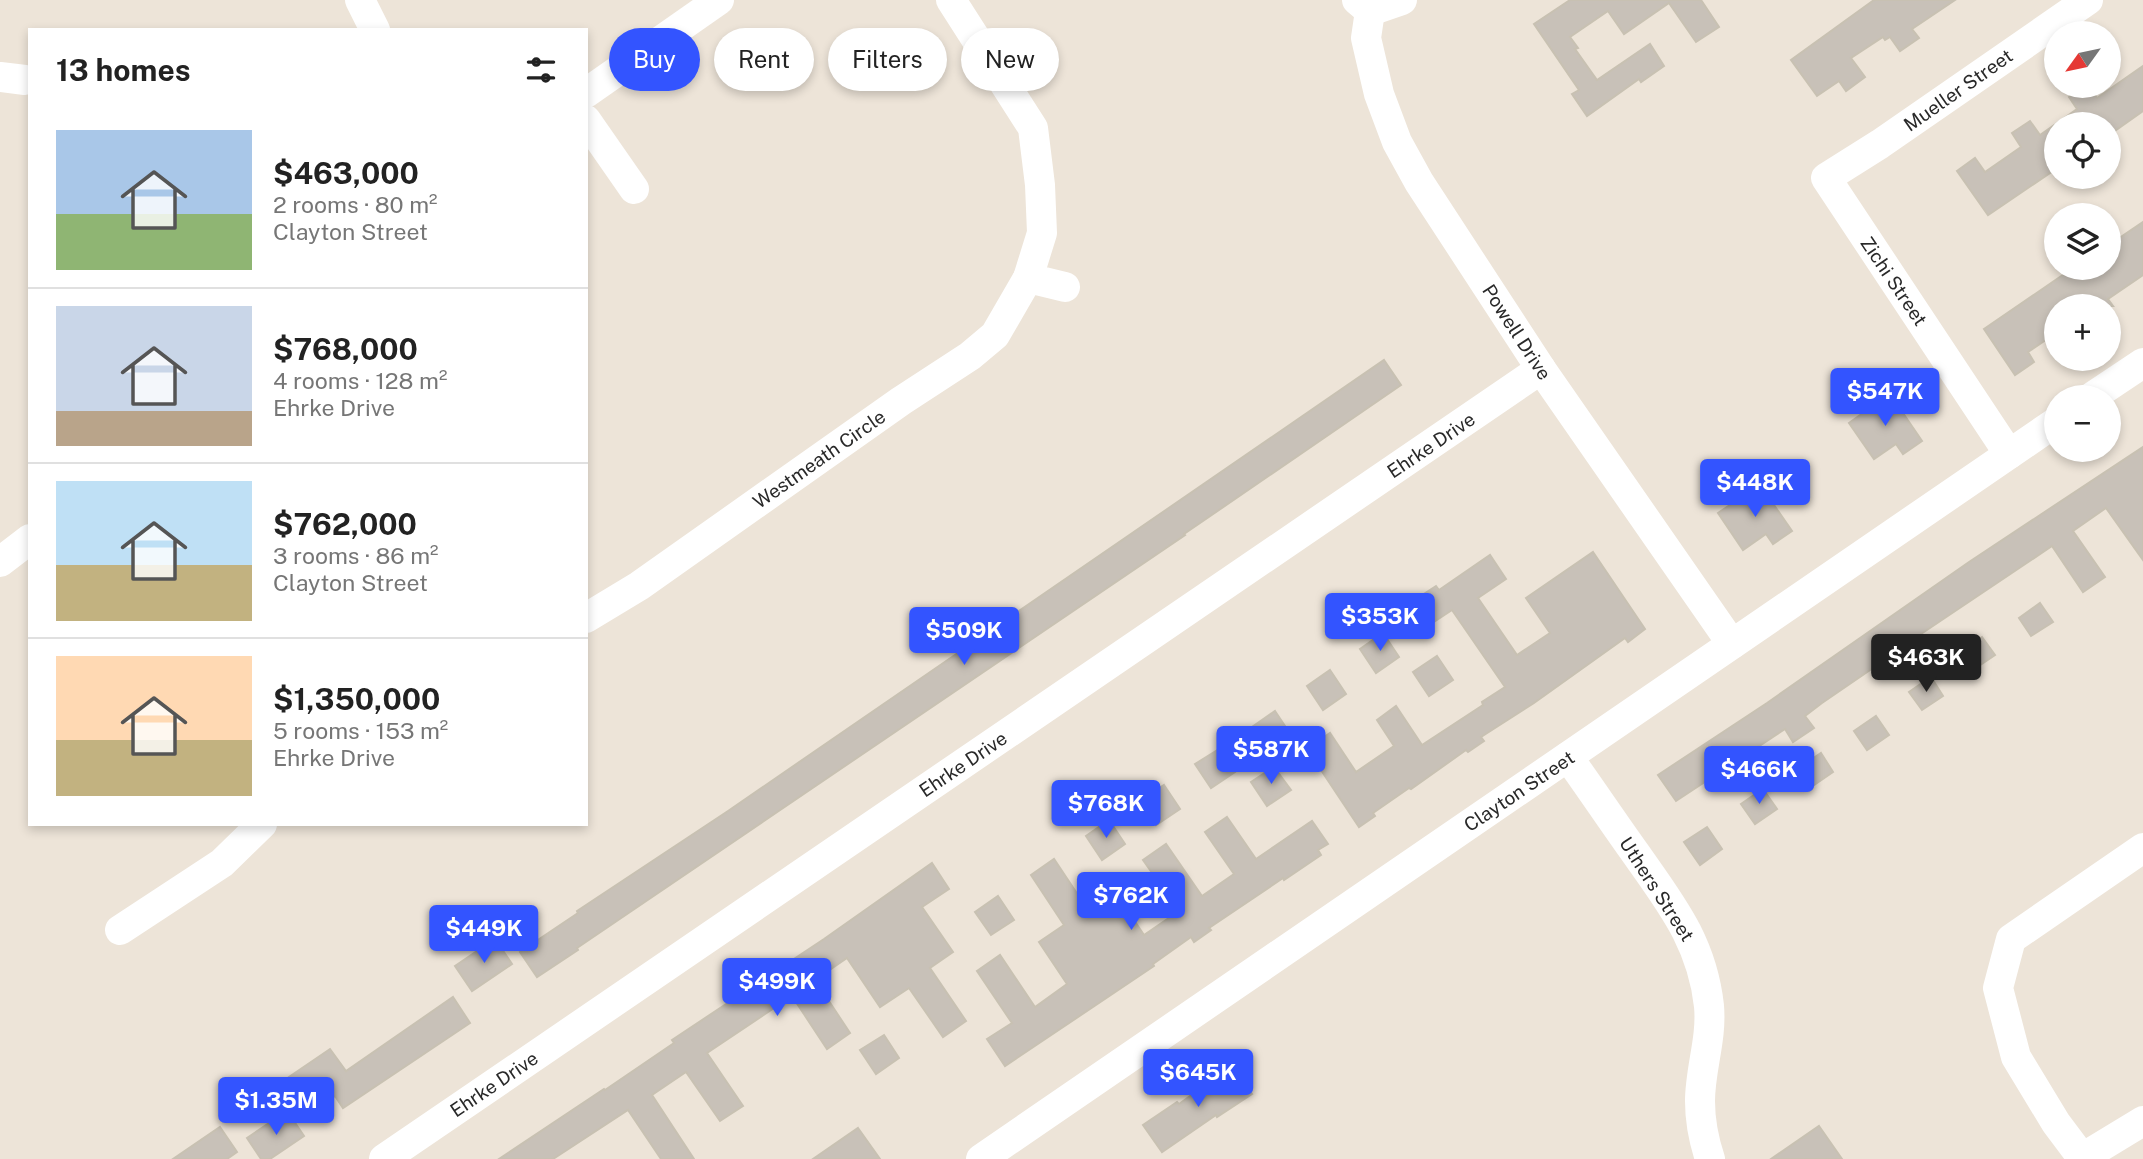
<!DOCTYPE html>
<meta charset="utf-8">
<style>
:root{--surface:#fff;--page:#f6f6f6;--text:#222;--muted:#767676;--line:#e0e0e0;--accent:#3354ff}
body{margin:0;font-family:"Public Sans",sans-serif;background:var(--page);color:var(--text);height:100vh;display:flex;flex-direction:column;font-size:26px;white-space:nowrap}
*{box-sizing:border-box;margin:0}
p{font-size:23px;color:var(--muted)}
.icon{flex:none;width:38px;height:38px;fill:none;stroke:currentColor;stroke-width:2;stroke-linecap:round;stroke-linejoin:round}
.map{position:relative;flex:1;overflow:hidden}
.side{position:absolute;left:28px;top:28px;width:560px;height:798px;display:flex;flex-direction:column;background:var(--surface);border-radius:0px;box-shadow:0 4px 10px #0003}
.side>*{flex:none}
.top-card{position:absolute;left:609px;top:28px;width:665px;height:63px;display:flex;gap:14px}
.needle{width:46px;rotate:237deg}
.fabs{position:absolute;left:2044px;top:21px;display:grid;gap:14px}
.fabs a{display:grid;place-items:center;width:77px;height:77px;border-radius:50%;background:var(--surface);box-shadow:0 4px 10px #0003;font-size:35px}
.price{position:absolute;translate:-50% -60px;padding:0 16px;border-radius:7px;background:var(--accent);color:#fff;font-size:23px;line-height:46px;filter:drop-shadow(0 2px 4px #0008)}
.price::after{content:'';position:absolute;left:50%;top:42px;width:21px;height:16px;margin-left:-10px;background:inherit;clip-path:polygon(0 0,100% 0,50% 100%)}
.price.current{background:#222;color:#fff}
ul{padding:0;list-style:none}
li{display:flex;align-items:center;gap:21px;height:175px;padding:0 28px}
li+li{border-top:2px solid var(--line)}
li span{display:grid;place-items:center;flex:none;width:196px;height:140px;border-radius:0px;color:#555}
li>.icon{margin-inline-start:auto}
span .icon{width:84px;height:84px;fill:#fffc;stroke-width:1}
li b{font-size:30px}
h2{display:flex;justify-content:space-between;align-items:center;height:84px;padding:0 28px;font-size:30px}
.chip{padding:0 24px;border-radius:32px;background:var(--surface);box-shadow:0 4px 10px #0003;font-size:24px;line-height:63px}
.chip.current{background:var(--accent);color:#fff}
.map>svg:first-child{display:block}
.building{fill:#c8c1b8;stroke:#c8c1b2;stroke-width:2}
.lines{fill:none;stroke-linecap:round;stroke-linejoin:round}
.minor{stroke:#fff;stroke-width:30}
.labels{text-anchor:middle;stroke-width:5;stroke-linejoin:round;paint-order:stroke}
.street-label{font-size:19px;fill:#292929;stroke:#fff}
</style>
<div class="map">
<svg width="2143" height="1159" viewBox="0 0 2143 1159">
<rect width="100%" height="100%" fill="#ede4d8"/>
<!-- building -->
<g class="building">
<polygon points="1570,0 1701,0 1719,27 1696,42 1669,3 1624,34 1608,11 1570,37 1578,48 1575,49 1597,80 1650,44 1664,66 1641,82 1639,79 1587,116 1572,94 1579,90 1534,24"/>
<polygon points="1874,0 1955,0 1912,29 1919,38 1900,51 1890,37 1885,40 1883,37 1851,58 1865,77 1846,91 1839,81 1817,96 1791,60"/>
<polygon points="2143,66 2143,111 2109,135 2109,124 2056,124 2056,169 1988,215 1957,171 1975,158 1985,172 2021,147 2012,133 2030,121 2040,135 2077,109 2069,97 2085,86 2089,86 2097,98"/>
<polygon points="2143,222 2143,275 2108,299 2113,306 2056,306 2056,333 2028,352 2034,362 2015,375 1984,329 2073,268 2109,268 2109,245"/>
<polygon points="1384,360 1401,385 1184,534 1185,535 577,948 578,950 537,977 520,952 578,913 577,911 728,811"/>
<polygon points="1890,394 1922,441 1903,454 1896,444 1874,459 1849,423"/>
<polygon points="2143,447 2143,560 2106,508 2073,531 2105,577 2083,592 2052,546 1915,638 1924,652 1904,666 1895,653 1822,703 1805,716 1814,728 1793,742 1785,729 1676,801 1658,775 1767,703 1969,562"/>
<polygon points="1760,485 1792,531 1773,544 1766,534 1743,550 1718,513"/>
<polygon points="1593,552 1645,629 1628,642 1625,638 1534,703 1481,737 1484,741 1468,752 1466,750 1411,789 1409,788 1373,813 1375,816 1359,827 1307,749 1330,733 1356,772 1394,746 1377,720 1396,706 1422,745 1483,705 1482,702 1505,687 1452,610 1429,625 1413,601 1436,586 1439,590 1490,555 1506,579 1478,598 1517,655 1550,633 1526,598"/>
<polygon points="2040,603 2053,622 2031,636 2019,618"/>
<polygon points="1383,633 1399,657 1376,673 1360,649"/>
<polygon points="1982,637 1995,655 1973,670 1960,652"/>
<polygon points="1437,656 1453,680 1429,696 1413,672"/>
<polygon points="1330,670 1346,694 1323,710 1307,686"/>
<polygon points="1931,677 1943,696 1922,710 1909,692"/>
<polygon points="1275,711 1291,735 1268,751 1252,727"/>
<polygon points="1876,716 1889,735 1867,750 1854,731"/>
<polygon points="1219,749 1235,772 1211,788 1195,764"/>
<polygon points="1821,753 1833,772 1811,787 1799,768"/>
<polygon points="1274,767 1291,790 1267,806 1251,782"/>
<polygon points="1164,785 1180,809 1156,825 1140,801"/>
<polygon points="1763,789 1777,809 1755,824 1741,804"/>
<polygon points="1227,817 1256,859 1312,821 1328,844 1318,850 1321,855 1284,880 1283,878 1209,928 1211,930 1194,942 1191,937 1153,964 1154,966 1005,1066 987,1039 1012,1023 977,971 1000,955 1035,1007 1067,984 1039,942 1064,925 1031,875 1054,859 1082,901 1109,883 1144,935 1179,911 1143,860 1166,844 1202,896 1234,874 1205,832"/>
<polygon points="1109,820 1125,844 1102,860 1086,836"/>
<polygon points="1707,827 1722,849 1700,865 1684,842"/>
<polygon points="932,863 949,889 922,907 953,952 930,968 966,1021 943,1037 909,988 880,1007 847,958 815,980 850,1033 827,1049 792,996 707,1053 743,1106 720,1121 686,1072 652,1095 694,1159 661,1159 628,1110 553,1159 499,1159 604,1089 605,1090 674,1043 672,1040 824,939"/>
<polygon points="998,896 1014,920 991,935 975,912"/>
<polygon points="495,939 512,964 472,991 455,966"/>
<polygon points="453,997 470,1023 343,1108 335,1096 313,1111 289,1077 330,1049 346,1071"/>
<polygon points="884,1035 899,1058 876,1074 860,1050"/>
<polygon points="1232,1066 1252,1094 1217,1117 1216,1115 1162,1152 1143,1125 1177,1102 1179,1104"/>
<polygon points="287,1111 304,1136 270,1159 261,1159 247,1138"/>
<polygon points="1819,1126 1842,1159 1771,1159"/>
<polygon points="220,1127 237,1152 227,1159 173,1159"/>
<polygon points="858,1128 880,1159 813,1159"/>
</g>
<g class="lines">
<!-- minor -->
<g class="minor">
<polyline points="360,0 375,30"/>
<polyline points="951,0 1033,128 1040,185 1042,233 1028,278 1065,287"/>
<polyline points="1357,0 1370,11 1366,38 1379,94 1397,142 1419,182 1541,369 1732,644"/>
<polyline points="1370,11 1402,0"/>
<polyline points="0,77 25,80"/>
<polyline points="586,93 719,0"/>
<polyline points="586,120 634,189"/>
<polyline points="2092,397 2143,363"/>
<polyline points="2009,454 1826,178 1880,144 2088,0"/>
<polyline points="0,562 30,539"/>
<polyline points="586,618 639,586 901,401 970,356 995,335 1028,278"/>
<path d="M1568,757C1591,789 1613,822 1636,854C1671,904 1702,942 1709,1006C1712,1039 1700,1069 1700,1101C1700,1121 1704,1141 1710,1159"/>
<polyline points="120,930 222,863 262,824"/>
<polyline points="2082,1158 2143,1121"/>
<polyline points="384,1159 1541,369"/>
<polyline points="981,1159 2056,422"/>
<polyline points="2083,1159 2056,1123 2016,1057 1998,988 2011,939 2143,848"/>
</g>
</g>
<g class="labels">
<!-- street labels -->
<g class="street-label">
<text transform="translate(1958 90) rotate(-35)" y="7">Mueller Street</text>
<text transform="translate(1894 281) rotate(56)" y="7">Zichi Street</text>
<text transform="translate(1517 332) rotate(57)" y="7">Powell Drive</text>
<text transform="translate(1431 445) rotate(-34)" y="7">Ehrke Drive</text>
<text transform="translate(819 459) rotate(-35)" y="7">Westmeath Circle</text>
<text transform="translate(963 764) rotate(-34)" y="7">Ehrke Drive</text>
<text transform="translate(1519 791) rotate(-34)" y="7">Clayton Street</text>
<text transform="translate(1657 889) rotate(57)" y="7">Uthers Street</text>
<text transform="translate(494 1084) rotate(-34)" y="7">Ehrke Drive</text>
</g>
</g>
</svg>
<div class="fabs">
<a><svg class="needle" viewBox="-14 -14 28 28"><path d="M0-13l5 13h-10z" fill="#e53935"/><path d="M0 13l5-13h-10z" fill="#767676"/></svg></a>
<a><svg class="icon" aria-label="locate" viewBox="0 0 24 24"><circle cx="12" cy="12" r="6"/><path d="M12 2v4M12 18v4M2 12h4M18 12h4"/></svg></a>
<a><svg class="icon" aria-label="layers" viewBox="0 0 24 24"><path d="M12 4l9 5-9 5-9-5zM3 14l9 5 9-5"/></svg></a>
<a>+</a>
<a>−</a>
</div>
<b class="price" style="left:1885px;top:428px">$547K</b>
<b class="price" style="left:1755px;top:519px">$448K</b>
<b class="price" style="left:1380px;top:653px">$353K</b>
<b class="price" style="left:964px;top:667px">$509K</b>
<b class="price current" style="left:1926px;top:694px">$463K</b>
<b class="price" style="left:1271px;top:786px">$587K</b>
<b class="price" style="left:1759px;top:806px">$466K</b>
<b class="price" style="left:1106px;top:840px">$768K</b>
<b class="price" style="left:1131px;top:932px">$762K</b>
<b class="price" style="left:484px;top:965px">$449K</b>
<b class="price" style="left:777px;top:1018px">$499K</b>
<b class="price" style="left:1198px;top:1109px">$645K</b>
<b class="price" style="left:276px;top:1137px">$1.35M</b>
<div class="top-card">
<a class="chip current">Buy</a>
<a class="chip">Rent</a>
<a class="chip">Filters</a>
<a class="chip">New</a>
</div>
<section class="side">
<h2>13 homes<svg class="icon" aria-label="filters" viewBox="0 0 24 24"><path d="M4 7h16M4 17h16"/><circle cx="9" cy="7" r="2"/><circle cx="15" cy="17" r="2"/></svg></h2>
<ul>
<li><span style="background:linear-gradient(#a9c7e8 60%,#8fb573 0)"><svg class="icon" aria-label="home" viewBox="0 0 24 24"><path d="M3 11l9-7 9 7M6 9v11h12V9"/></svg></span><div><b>$463,000</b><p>2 rooms · 80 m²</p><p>Clayton Street</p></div></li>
<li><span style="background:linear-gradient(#c9d6e8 75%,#b9a48a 0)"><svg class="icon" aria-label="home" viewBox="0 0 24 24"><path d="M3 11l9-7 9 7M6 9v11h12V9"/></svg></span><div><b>$768,000</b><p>4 rooms · 128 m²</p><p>Ehrke Drive</p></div></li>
<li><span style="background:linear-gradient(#bfe0f5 60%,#c2b280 0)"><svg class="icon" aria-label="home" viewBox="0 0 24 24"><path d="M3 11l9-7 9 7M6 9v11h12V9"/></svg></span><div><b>$762,000</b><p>3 rooms · 86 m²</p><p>Clayton Street</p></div></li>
<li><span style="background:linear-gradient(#ffd9b3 60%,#c2b280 0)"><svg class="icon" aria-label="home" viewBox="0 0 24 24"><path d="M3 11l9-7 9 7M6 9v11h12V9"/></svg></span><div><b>$1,350,000</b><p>5 rooms · 153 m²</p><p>Ehrke Drive</p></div></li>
</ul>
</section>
</div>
